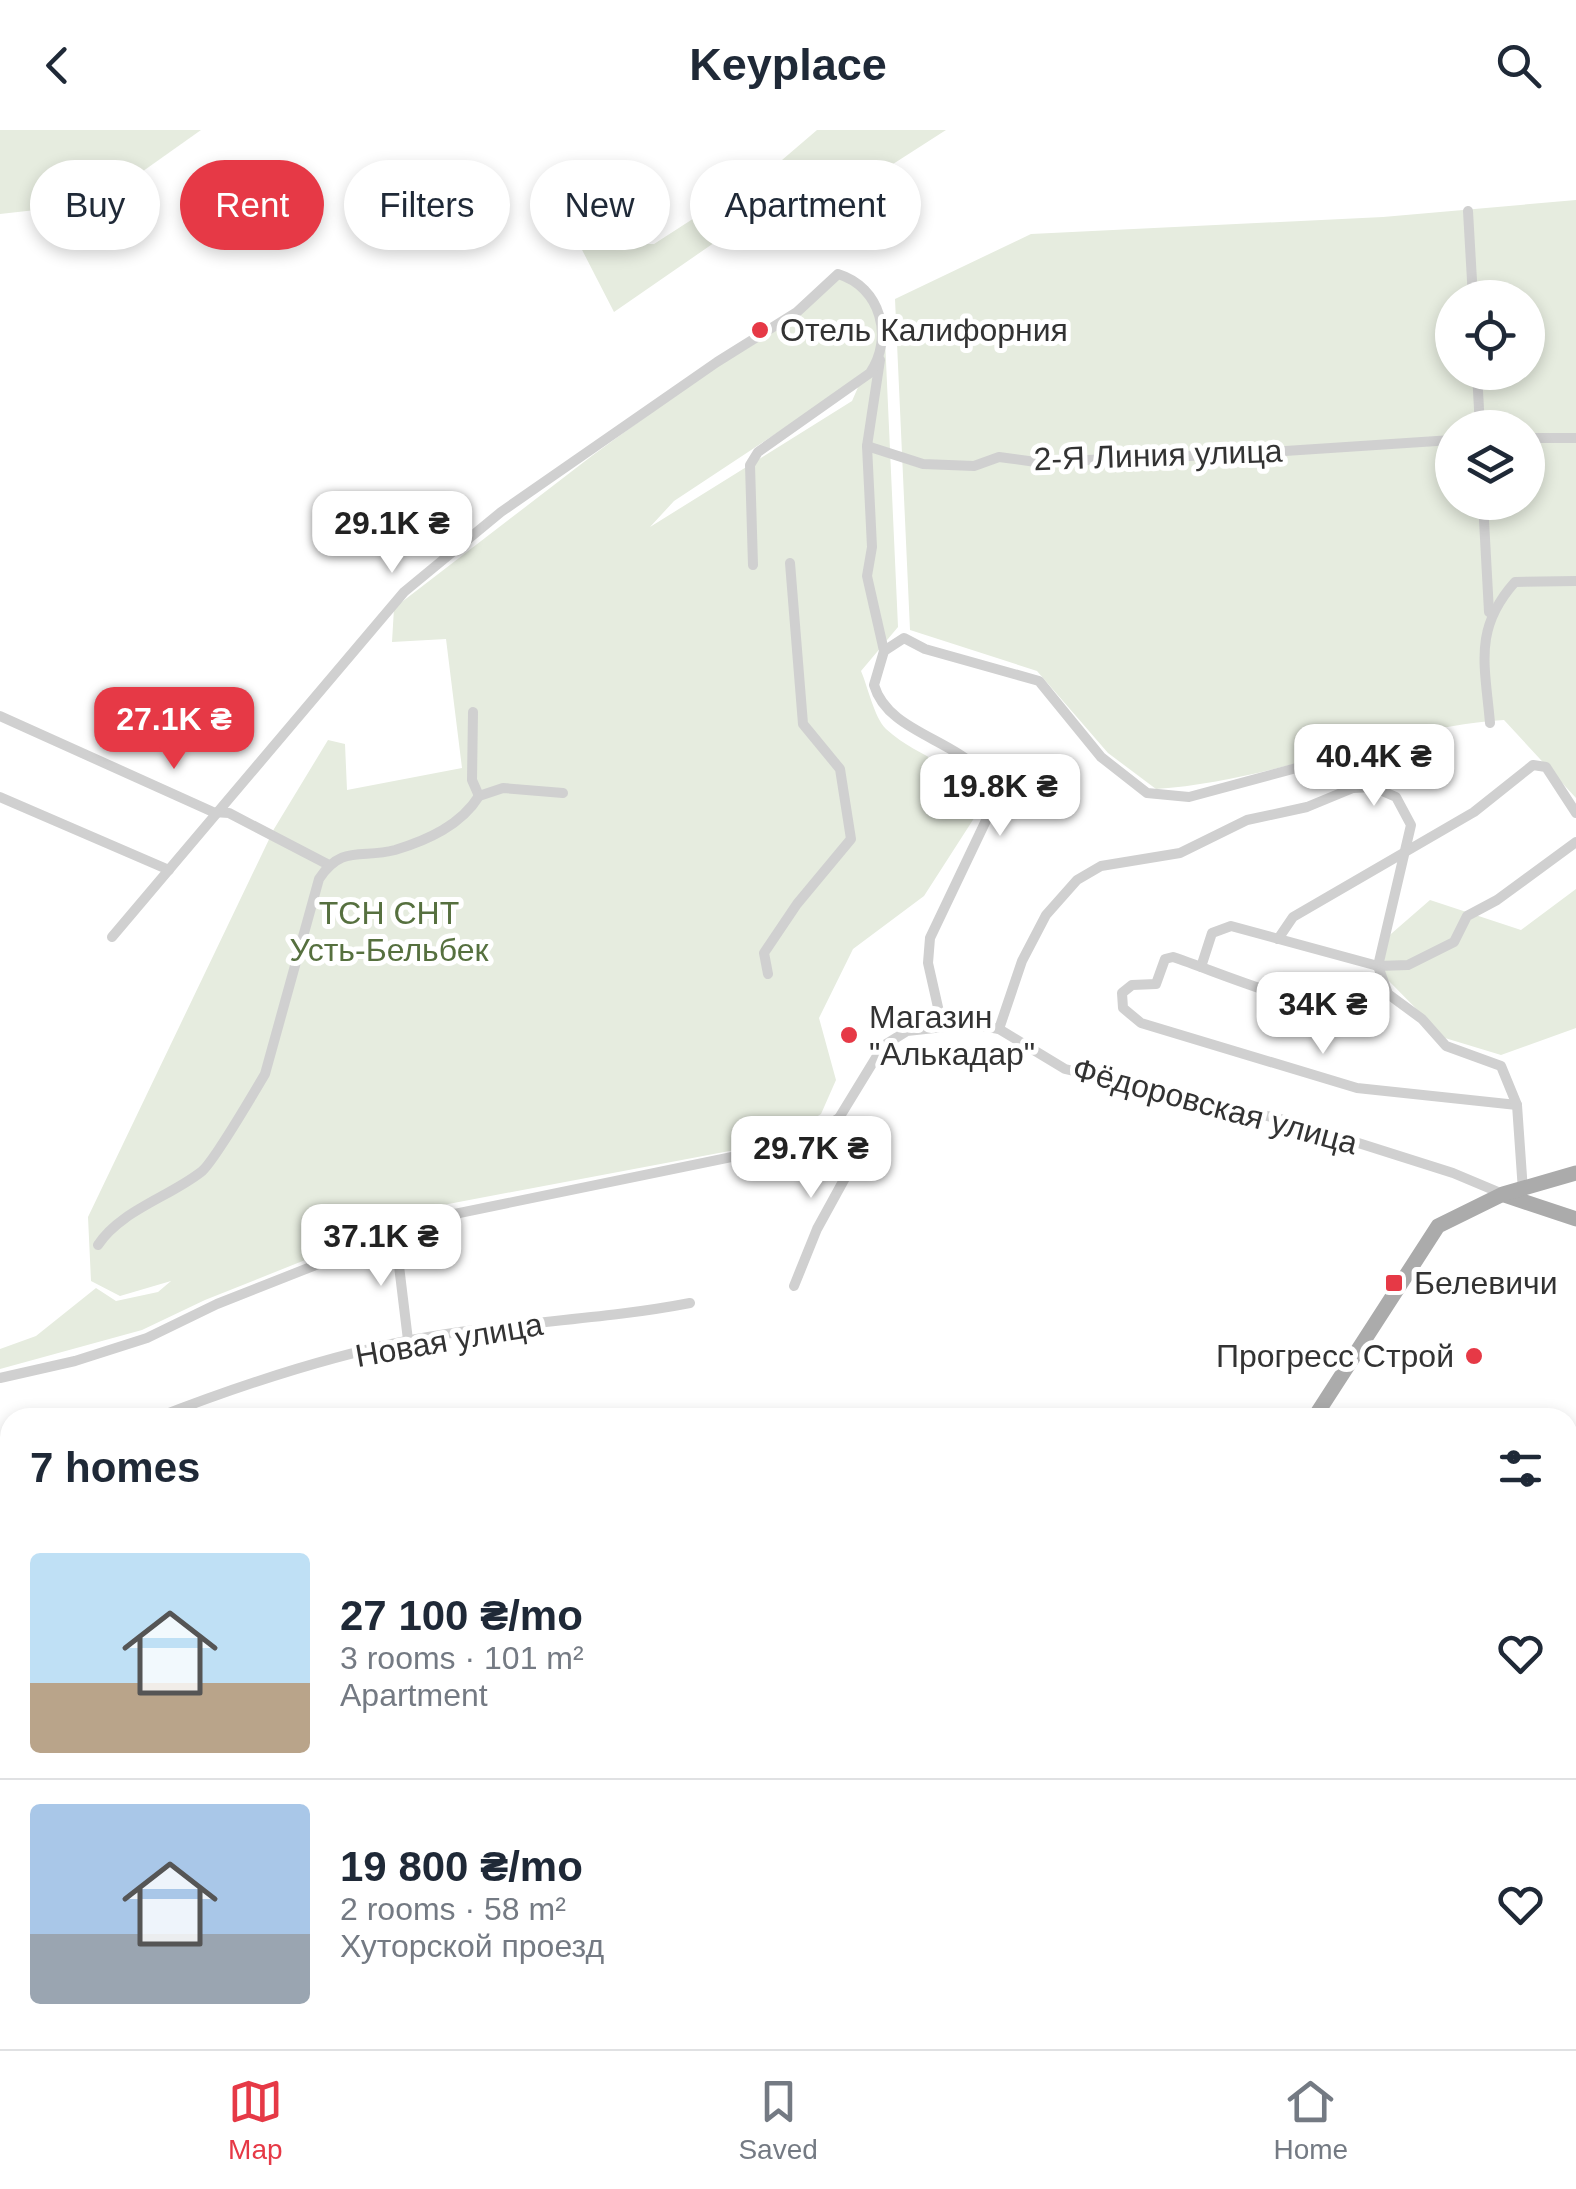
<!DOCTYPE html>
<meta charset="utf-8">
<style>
:root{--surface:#fff;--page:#f6f6f7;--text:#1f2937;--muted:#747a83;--line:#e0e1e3;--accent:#e63946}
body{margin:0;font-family:Arial,sans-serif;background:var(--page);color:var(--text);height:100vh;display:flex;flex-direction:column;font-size:38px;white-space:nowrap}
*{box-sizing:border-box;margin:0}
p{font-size:32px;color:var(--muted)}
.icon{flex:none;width:55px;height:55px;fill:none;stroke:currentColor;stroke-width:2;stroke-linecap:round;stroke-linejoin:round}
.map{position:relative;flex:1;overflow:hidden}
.details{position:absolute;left:0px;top:1278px;width:1578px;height:642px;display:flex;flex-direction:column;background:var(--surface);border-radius:30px 30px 0 0;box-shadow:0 5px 15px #0003}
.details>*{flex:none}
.hud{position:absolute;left:30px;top:30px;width:1000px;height:90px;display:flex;gap:20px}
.tools{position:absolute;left:1435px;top:150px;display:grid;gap:20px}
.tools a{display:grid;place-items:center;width:110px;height:110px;border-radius:50%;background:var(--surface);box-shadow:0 5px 15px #0003;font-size:50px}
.price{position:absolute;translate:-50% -85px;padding:0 22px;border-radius:20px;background:#fff;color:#222;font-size:32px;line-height:65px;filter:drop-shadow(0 2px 5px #0008)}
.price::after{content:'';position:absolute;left:50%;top:60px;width:30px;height:22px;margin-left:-15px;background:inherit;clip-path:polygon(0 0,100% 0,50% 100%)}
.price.current{background:var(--accent);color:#fff}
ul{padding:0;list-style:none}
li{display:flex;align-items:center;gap:30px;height:250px;padding:0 30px}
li+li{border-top:2px solid var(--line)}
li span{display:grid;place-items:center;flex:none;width:280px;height:200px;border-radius:10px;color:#555}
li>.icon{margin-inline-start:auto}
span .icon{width:120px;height:120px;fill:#fffc;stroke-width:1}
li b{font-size:42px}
h2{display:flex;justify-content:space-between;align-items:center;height:120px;padding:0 30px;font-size:42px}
.tag{padding:0 35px;border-radius:45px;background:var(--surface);box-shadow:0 5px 15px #0003;font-size:35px;line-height:90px}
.tag.current{background:var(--accent);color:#fff}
header{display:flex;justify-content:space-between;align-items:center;height:130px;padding:0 30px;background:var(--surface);font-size:45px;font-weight:700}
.dock{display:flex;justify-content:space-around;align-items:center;height:140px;border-top:2px solid var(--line);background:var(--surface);font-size:28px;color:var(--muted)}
.dock a{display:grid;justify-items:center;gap:5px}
.dock .current{color:var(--accent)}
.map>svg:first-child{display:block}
.green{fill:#e6ecdf;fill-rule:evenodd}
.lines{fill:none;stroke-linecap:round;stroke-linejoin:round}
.river{stroke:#cfe2ee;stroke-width:15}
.minor{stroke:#d0d0d0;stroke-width:10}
.primary{stroke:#ababab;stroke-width:15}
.poi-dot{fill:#e63946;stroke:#fff;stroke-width:4}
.labels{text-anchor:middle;stroke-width:10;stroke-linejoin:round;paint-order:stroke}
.poi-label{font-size:32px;fill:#333;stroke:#fff;text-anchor:start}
.street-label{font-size:32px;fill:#333;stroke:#fff}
.park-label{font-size:32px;fill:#56703f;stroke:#fff}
</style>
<header><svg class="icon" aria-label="back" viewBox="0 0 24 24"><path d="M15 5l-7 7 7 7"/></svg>Keyplace<svg class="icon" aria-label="search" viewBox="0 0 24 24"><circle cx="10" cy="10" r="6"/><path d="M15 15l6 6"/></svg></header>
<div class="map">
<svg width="1576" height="1919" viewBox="0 0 1576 1919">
<rect width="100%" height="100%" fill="#fff"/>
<!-- green -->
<g class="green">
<polygon points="0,0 201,0 98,73 0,84"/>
<polygon points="817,0 946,0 879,43 805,50 614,182 579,114 654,114 775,36"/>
<path d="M1576,70V668L1504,590C1385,598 1275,651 1156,659L1108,623L1037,541L910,500L895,169L1031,104L1383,87ZM1452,168H1528V242H1452ZM1452,298H1528V372H1452Z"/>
<path d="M838,147L869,162L885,209L898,497L861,541C868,557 874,587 886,599C921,631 961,630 978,682L924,766L853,819L819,888L836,950L821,984L777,1012L443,1075L205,1170L142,1200L0,1239V1219L36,1206L96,1158L116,1171L158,1162L171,1151L120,1166L91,1151L88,1087L274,699L328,610L345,614L347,660L462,638L446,509L392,512L394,478L593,325ZM863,246L852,271L650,397L674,371Z"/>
<polygon points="1576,759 1576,898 1501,925 1445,908 1384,846 1384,810 1430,770 1521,800"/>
</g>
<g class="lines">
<!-- river -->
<polyline class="river" points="0,1646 10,1643"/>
<!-- minor -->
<g class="minor">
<polyline points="1468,81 1473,168"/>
<path d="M880,230L867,316L872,417L867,446L884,521L874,555C889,607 970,610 990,657C992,663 991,674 991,680L930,808L928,833L942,895"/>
<polyline points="1477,242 1480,298"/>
<polyline points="1528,308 1576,308"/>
<polyline points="867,316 923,334 974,336 999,327 1036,332 1240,324 1452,310"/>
<polyline points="1483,372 1489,482"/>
<polyline points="884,521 904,508 925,519 1039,551 1101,627 1147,663 1189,667 1315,633 1356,614 1362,617 1367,631 1353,658"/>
<polyline points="473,582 472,650 479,666"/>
<polyline points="0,586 213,682 229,683 329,735"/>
<path d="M1490,593C1485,535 1473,499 1515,452L1576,451"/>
<polyline points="0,667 169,740"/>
<path d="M112,807L404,462L501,382L717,232L797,182L838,144C881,157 894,208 870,243L758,322L750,335L753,435"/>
<polyline points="1278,809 1293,787 1474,682 1533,635 1546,637 1576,683"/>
<polyline points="1201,837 1212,803 1231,796 1378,836 1408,835 1454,812 1467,786 1497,770 1576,712"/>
<polyline points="768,844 764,823 797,774 851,709 840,639 803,594 790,433"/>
<path d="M1388,864C1380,870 1371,877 1361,878C1307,882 1224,844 1173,827L1165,829L1156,854L1132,855L1122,863L1123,878L1141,893L1357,958L1517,975"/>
<polyline points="999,899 1022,831 1046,785 1077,750 1101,736 1180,723 1247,690 1307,677 1353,658 1373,657 1396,667 1411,695 1378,836 1388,864 1422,889 1446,916 1501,936 1517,975 1523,1061"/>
<polyline points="395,1103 408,1210"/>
<path d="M98,1115C120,1081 169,1067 201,1042C212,1034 255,961 265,944L319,749C342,714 362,729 395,720C428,710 461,695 479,666L503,658L563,663"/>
<polyline points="794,1156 817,1099 851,1037 839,988"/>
<polyline points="0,1248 75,1231 147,1208 217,1174 435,1088 795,1014 839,988 883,916 907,901 971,894 999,899 1065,939 1289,991 1453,1043 1503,1064"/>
<path d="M156,1288C238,1256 325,1227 411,1210C503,1192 597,1191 690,1173"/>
<polyline points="0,1353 10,1351"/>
<polyline points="1286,1910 1296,1919"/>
</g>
<!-- primary -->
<g class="primary">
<polyline points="1504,1065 1576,1089"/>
<polyline points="1314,1288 1438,1096 1503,1064 1576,1043"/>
<polyline points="521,1919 573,1910"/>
</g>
</g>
<!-- markers -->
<g class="poi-dot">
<circle cx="760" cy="200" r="10"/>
<circle cx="849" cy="905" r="10"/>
<rect x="1384" y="1143" width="20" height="20" rx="5"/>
<circle cx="1474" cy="1226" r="10"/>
</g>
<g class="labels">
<!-- poi labels -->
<g class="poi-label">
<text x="780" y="211">Отель Калифорния</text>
<text x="869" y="898">Магазин<tspan x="869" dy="37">"Алькадар"</tspan></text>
<text x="1414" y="1164">Белевичи</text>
<text x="1454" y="1237" text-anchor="end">Прогресс Строй</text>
</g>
<!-- street labels -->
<g class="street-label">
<text transform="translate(1158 325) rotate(-2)" y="11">2-Я Линия улица</text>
<text transform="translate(1215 976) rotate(15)" y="11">Фёдоровская улица</text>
<text transform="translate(449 1210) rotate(-10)" y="11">Новая улица</text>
</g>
<!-- park labels -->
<g class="park-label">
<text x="389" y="794">ТСН СНТ<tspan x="389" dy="37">Усть-Бельбек</tspan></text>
</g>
</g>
</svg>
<div class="tools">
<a><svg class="icon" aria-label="locate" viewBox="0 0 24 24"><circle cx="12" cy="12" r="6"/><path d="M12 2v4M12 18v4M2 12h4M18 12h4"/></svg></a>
<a><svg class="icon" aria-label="layers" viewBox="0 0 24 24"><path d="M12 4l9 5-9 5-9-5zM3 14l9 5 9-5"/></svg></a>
</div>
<b class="price" style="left:392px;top:446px">29.1K ₴</b>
<b class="price current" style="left:174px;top:642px">27.1K ₴</b>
<b class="price" style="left:1374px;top:679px">40.4K ₴</b>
<b class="price" style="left:1000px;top:709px">19.8K ₴</b>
<b class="price" style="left:1323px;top:927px">34K ₴</b>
<b class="price" style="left:811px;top:1071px">29.7K ₴</b>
<b class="price" style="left:381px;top:1159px">37.1K ₴</b>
<div class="hud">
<a class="tag">Buy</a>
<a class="tag current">Rent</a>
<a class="tag">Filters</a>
<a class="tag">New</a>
<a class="tag">Apartment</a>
</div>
<section class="details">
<h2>7 homes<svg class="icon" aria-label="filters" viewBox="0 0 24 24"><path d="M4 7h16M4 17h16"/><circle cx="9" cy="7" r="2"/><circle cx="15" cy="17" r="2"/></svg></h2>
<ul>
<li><span style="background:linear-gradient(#bfe0f5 65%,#b9a48a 0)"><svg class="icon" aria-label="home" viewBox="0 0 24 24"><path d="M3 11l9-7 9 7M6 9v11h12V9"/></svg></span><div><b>27 100 ₴/mo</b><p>3 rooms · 101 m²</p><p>Apartment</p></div><svg class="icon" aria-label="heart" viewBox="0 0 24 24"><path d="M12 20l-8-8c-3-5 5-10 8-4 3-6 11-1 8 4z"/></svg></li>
<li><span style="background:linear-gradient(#a9c7e8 65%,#9aa5b1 0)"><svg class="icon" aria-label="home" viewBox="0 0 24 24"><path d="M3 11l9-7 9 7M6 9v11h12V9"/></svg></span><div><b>19 800 ₴/mo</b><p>2 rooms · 58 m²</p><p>Хуторской проезд</p></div><svg class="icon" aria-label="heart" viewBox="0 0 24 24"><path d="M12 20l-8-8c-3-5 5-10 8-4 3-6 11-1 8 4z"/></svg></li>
</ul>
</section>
</div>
<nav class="dock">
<a class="current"><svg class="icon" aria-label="map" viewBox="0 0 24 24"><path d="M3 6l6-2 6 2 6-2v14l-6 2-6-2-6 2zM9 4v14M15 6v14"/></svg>Map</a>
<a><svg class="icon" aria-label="saved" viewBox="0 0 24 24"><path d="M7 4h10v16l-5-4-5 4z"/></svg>Saved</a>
<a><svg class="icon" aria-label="home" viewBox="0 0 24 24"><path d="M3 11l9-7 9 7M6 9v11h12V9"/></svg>Home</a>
</nav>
